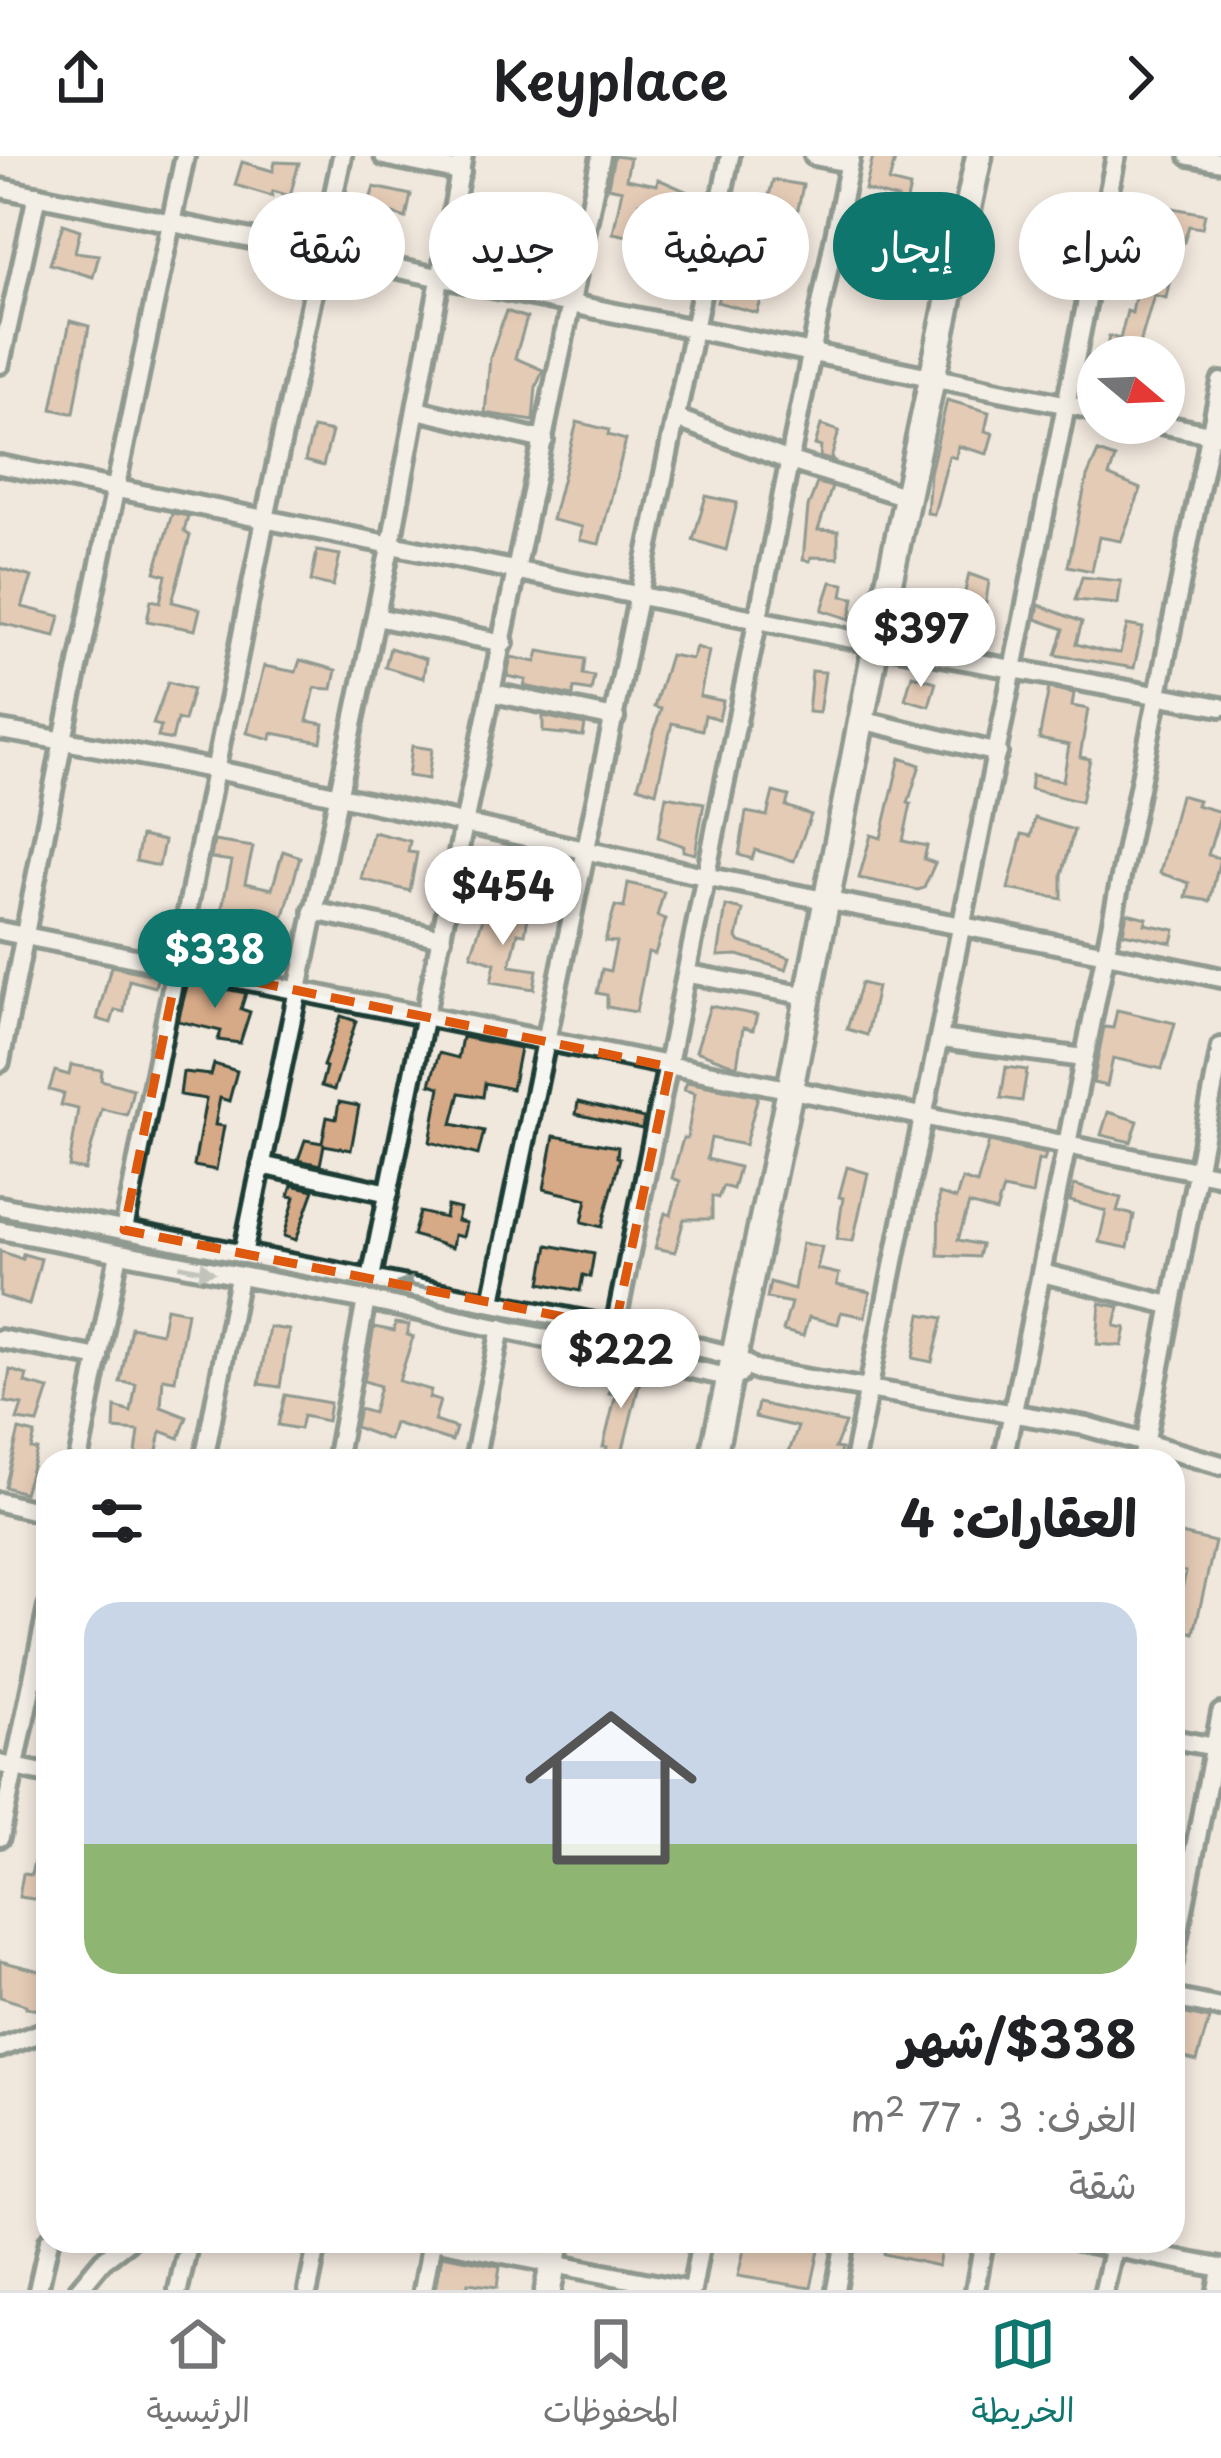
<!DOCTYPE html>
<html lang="ar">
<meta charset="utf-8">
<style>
:root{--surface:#fff;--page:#f2f2f2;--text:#202124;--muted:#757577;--line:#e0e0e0;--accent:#0f766e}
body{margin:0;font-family:"Playpen Sans","Playpen Sans Arabic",sans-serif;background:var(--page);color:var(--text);direction:rtl;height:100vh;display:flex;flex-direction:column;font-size:45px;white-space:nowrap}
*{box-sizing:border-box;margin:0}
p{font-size:39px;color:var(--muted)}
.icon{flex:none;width:66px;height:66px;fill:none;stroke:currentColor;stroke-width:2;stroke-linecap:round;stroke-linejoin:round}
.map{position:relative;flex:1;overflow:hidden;direction:ltr}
.panel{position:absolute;left:36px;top:1293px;width:1149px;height:804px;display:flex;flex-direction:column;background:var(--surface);border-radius:36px;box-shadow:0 6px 18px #0003;direction:rtl}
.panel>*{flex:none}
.banner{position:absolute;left:36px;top:36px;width:1149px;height:108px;direction:rtl;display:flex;gap:24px}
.needle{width:78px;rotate:109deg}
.fabs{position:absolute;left:1077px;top:180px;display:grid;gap:24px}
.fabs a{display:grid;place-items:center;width:108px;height:108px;border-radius:50%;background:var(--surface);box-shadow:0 6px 18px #0003;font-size:60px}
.price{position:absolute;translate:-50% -102px;padding:0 27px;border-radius:42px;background:#fff;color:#222;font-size:39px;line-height:78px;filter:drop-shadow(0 3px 6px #0008)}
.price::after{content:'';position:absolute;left:50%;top:72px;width:36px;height:27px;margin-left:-18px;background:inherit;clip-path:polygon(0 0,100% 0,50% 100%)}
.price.selected{background:var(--accent);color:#fff}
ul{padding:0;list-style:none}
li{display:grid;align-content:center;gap:24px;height:636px;padding:0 48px}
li+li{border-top:3px solid var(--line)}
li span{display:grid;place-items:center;height:372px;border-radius:36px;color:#555}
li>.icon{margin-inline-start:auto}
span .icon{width:216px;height:216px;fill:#fffc;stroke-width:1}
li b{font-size:51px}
h2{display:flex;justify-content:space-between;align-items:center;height:144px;padding:0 48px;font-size:51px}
.tag{padding:0 42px;border-radius:54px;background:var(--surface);box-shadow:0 6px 18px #0003;font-size:42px;line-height:108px}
.tag.selected{background:var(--accent);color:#fff}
header{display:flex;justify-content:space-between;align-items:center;height:156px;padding:0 48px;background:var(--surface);font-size:54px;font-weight:600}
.menu{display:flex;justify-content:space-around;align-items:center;height:168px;border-top:3px solid var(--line);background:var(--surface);font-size:33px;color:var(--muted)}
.menu a{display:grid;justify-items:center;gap:6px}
.menu .selected{color:var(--accent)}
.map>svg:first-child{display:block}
.building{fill:#d6a987;stroke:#1f3d34;stroke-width:3}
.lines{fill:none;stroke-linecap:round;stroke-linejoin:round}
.street-casing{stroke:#1f3d34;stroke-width:26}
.secondary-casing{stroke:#1f3d34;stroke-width:33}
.street{stroke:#f6f6f2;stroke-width:16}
.secondary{stroke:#f6f6f2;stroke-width:24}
.oneway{fill:#8a9a93}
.marked{fill:none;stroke:#de580e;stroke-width:9;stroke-dasharray:24 15;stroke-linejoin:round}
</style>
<header><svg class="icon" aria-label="forward" viewBox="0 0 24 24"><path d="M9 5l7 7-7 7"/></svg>Keyplace<svg class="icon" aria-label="share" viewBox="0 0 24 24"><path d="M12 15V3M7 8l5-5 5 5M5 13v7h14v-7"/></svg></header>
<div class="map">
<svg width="1221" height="2134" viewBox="0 0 1221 2134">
<rect width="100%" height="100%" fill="#f0e7dd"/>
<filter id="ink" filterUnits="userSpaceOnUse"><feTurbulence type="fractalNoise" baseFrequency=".00833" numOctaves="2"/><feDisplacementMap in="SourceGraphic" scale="24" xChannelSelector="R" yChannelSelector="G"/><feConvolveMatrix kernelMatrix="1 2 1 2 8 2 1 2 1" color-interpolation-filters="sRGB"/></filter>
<g filter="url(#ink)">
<!-- building -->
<g class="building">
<polygon points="614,0 630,2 626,23 657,29 658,23 695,39 690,56 662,47 660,53 639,47 633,81 613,77 622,34 608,31"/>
<polygon points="873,0 896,0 889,26 910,31 907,45 918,47 896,137 876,136 883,100 878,99 898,43 865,34"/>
<polygon points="242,6 273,15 275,6 299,7 290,40 273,35 272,40 235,29"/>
<polygon points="773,24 803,29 795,68 777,65 774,75 761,71"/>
<polygon points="374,31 411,39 406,62 393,58 388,81 360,76"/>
<polygon points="500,49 514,82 513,77 545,65 555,93 523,105 515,84 483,92 478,72 494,68 488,54"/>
<polygon points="1173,52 1205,58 1202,72 1189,70 1184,86 1175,84 1173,96 1156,93 1152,107 1115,99 1118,86 1135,89 1140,58 1170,62"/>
<polygon points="63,68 80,74 75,96 99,99 93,121 50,108"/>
<polygon points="735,90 768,101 765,113 771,115 757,157 717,146"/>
<polygon points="1139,117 1170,123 1166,142 1154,139 1136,201 1105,201 1109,180 1120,183 1127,155 1132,157"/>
<polygon points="506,155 527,162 515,202 543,214 536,231 533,265 485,257 490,202"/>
<polygon points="70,165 89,170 74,257 70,257 52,253"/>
<polygon points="947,244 989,256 985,275 993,277 987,298 958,290 956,302 949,300 934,358 927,357 930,317"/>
<polygon points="577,266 609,274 608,279 626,284 599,388 580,384 582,371 552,364"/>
<polygon points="821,269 839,275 831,303 836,306 820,301 821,291 815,289"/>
<polygon points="313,272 332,276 323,310 305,305"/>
<polygon points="1098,296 1115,302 1109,320 1141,333 1121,385 1099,381 1092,415 1068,410 1087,321"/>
<polygon points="817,327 832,331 818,374 838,375 838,402 811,401 810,405 803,404 808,351"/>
<polygon points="706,340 737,347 726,394 693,384"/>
<polygon points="172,357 188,360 184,375 190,380 172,446 200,453 195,474 147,465 151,444 160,446 166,419 155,416"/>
<polygon points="317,395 340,399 333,430 311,425"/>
<polygon points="0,412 32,421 22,451 60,460 55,480 0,467"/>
<polygon points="969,418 989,425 983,466 959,462"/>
<polygon points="1082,421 1121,425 1118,448 1075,444"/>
<polygon points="831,426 844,428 842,440 854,442 850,463 822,454"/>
<polygon points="1039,449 1082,466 1076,488 1102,495 1120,497 1127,469 1143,472 1134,512 1056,499 1064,473 1036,463"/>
<polygon points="696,491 709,495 700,540 723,545 719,563 705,559 702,574 672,567 656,636 638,630 661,553 654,551 670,499 692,503"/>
<polygon points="390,492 426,503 423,522 385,511"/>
<polygon points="539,495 585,503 583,518 594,520 591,535 574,532 573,540 524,530 526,524 507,520 511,501 536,506"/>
<polygon points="300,504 336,514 332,533 315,532 307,565 324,568 321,586 272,577 271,583 247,577 264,510 296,516"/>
<polygon points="812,515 825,516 819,557 808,556"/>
<polygon points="912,519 936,526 929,550 905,543"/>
<polygon points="168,526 193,533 184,565 177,563 172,584 158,581 161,570 153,568"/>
<polygon points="1049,532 1074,537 1072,550 1088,553 1080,601 1090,603 1081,646 1030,633 1032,619 1063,625 1069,589 1039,583"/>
<polygon points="543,560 585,569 583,580 543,576"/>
<polygon points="412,590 432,593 428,623 408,620"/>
<polygon points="900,602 920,609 908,647 911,648 903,685 927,690 924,703 935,707 924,732 918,734 859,722 871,679 881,682"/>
<polygon points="773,636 789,640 786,650 811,659 794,705 755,694 752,703 739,699 746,656 767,660"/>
<polygon points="1180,639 1198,644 1196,649 1221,656 1208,699 1220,702 1210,745 1186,741 1189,727 1160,717"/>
<polygon points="666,640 704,647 695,698 683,695 684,690 658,681"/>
<polygon points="1035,662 1074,674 1062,719 1062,743 1008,733 1022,678 1031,680"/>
<polygon points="373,676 410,685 408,696 417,697 410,735 361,723"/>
<polygon points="141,680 164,685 159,710 136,705"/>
<polygon points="214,685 253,691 245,727 272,733 283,695 300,701 284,760 259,756 256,771 240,767 236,788 231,787 227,802 212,799 232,705 211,702"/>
<polygon points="628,727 664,736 657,760 666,763 655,798 648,796 636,856 607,851 607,839 597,837 602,813 610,815 616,786 605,785 615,750 624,752"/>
<polygon points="726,750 743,754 737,782 740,786 790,802 786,814 738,799 718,800"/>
<polygon points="486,753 528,761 525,778 518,777 510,810 537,814 534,833 491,826 495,807 471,799"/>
<polygon points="1127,757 1147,762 1145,768 1175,774 1172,787 1123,777"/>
<polygon points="111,810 158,820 155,831 129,824 124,856 115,854 111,867 97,863"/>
<polygon points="188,826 246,837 241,853 250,856 240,887 218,884 221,875 178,865"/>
<polygon points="861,827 877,831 867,879 847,873"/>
<polygon points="710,850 757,859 753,874 743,872 737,910 696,895"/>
<polygon points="1117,854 1175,867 1162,913 1113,902 1107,930 1093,927 1104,871 1113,872"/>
<polygon points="341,860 356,865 334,934 321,930 326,911 323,910"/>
<polygon points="462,881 520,892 512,933 485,927 483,941 460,937 452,968 484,975 478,999 430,986 440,931 430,928 439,897 458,902"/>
<polygon points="214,908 237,915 229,945 220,942 215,969 224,970 216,1014 194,1010 206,943 180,939 183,916 211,919"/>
<polygon points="71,909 102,914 101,924 133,933 127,959 102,953 85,1014 69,1011 78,953 61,949 64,938 49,934 55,915 69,919"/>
<polygon points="1006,911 1027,914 1022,945 1001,942"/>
<polygon points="687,926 758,940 745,989 711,982 707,1003 739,1011 733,1033 723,1030 718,1042 712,1040 712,1063 684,1063 675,1096 655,1092 665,1057 671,1059 680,1025 672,1022 683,982 687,982 695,937 684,934"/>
<polygon points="339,946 359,950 351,994 324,989 320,1009 298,1004 305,984 322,987 327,961 336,963"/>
<polygon points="578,946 644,962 642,973 576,958"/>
<polygon points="1108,956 1138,965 1131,986 1101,979"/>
<polygon points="554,980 618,991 617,1001 620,1002 602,1071 582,1066 587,1043 544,1033"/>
<polygon points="989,986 1046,998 1044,1005 1038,1004 1032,1039 1003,1033 996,1056 969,1048 958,1084 981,1089 978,1101 938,1099 939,1038 956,1043 962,1023 977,1028"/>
<polygon points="847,1011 868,1017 853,1085 837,1083 843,1042 839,1041"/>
<polygon points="292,1029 314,1034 296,1084 284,1080 295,1041 289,1040"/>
<polygon points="1074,1029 1121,1042 1117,1055 1134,1059 1128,1092 1099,1086 1106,1055 1070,1045"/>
<polygon points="447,1050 460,1053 457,1065 466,1067 463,1081 454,1079 452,1092 413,1079 420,1056 445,1062"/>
<polygon points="802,1087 822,1091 817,1113 839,1118 837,1129 870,1136 865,1161 841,1156 838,1168 809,1161 803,1180 783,1175 791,1147 767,1142 770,1126 794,1133"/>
<polygon points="548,1089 594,1098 590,1121 583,1119 580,1135 541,1127"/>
<polygon points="0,1095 22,1103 23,1098 41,1103 29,1149 0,1140"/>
<polygon points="1100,1147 1119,1151 1115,1170 1126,1172 1122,1190 1097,1188"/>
<polygon points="166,1152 187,1156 175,1224 163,1222 161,1251 187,1261 179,1282 161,1275 155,1305 135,1305 139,1275 114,1273 115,1251 131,1256 136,1228 120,1226 131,1171 161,1177"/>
<polygon points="921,1158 943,1162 932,1206 913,1202"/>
<polygon points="395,1167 409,1169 407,1179 413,1181 399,1225 431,1234 429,1242 440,1245 434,1265 456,1272 452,1285 394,1267 389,1284 355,1271 359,1253 373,1257 380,1230 364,1225 374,1171 394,1175"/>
<polygon points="269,1171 289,1174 280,1231 259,1228"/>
<polygon points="614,1212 642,1217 620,1305 604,1305 607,1291 603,1291 616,1238 609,1237"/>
<polygon points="10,1214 27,1219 25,1227 49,1233 38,1267 17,1264 22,1249 5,1246"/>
<polygon points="285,1239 330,1247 327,1265 303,1260 300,1273 278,1269"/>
<polygon points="758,1247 845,1267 835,1292 841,1293 838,1305 812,1305 789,1296 798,1271 755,1261"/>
<polygon points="19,1274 35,1278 31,1293 37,1294 24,1337 5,1331"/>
<polygon points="1173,1376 1215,1386 1194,1477 1173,1471 1186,1416 1173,1414"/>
<polygon points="42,1668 48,1668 48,1745 19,1741 23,1718 31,1719"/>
<polygon points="0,1805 48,1817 48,1855 26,1852 26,1849 0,1841"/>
<polygon points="1173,1855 1209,1863 1197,1905 1173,1899"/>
<polygon points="746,2085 797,2085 820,2090 811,2132 738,2120"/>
<polygon points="888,2085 943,2085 938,2110 884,2098"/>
<polygon points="442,2099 500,2110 497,2131 468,2127 467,2134 436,2134"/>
</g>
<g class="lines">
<defs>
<g id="street">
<polyline points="384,0 461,16"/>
<polyline points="814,0 849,7"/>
<polyline points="1189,0 1221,6"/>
<polyline points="0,32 1098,255"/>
<polyline points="0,208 37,39"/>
<polyline points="417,254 544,284"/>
<polyline points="678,263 787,304 907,341"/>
<polyline points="1155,267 1220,280"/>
<polyline points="0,309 876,488 1221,551"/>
<polyline points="376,461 504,487"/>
<polyline points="493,537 615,562"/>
<polyline points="861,564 998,597"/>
<path d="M0,574C233,612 464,669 695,718C870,755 1046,783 1221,822"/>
<polyline points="313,755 442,782"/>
<polyline points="0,775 1221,1020"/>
<polyline points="689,818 808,840"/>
<polyline points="941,883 1084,902"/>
<polyline points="0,906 63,584 185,0"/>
<polyline points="261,1009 389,1037"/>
<polyline points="0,1050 615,1171 734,1200 756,1214 1086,1270 1221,1309"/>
<polyline points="0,1074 366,1144 728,1221 740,1218"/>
<polyline points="124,1074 265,363 342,0"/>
<polyline points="243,1098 391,387 463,0"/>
<polyline points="1042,1117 1170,1149"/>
<polyline points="371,1122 601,0"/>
<polyline points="492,1145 730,0"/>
<polyline points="615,1171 851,0"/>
<polyline points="0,1183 99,1202"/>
<polyline points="78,1305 119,1097"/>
<polyline points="204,1305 239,1121"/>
<polyline points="336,1305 366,1144"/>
<polyline points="474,1305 501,1172"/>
<polyline points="854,1305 1116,0"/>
<polyline points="1003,1305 1221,226"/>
<polyline points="1142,1305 1221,891"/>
<polyline points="0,1346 48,1358"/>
<polyline points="1173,1583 1220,1592"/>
<polyline points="0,1608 48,1618"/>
<polyline points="0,1681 48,1451"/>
<polyline points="1173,1806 1221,1557"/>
<polyline points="1173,1842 1221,1852"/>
<polyline points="0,1892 48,1874"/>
<polyline points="438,2085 685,2134"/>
<polyline points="1078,2085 1221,2112"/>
<polyline points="38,2134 49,2085"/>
<polyline points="78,2134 103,2104 128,2085"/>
<polyline points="178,2134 189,2085"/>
<polyline points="308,2134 318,2085"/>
<polyline points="423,2134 432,2085"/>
<polyline points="692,2134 701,2085"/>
<polyline points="836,2134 845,2085"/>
<polyline points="975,2134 984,2085"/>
<polyline points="1104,2134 1115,2086"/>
<polyline points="1217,2134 1221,2113"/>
</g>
<g id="secondary">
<polyline points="712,1305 790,934 876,488 979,0"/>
<polyline points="548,2134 557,2085"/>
</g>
</defs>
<!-- street casing -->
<use href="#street" class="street-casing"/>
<!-- secondary casing -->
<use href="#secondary" class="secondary-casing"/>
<!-- street -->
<use href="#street" class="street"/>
<!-- secondary -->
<use href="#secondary" class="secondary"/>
</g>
<!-- one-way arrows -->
<defs><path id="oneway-solid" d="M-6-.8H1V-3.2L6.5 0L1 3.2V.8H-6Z" transform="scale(3)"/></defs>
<g class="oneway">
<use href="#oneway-solid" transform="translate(197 1113) rotate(11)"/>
<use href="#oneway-solid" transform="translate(414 1130) rotate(-169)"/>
</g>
</g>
<!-- marked area -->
<path d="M0 0H1221V2134H0ZM178,810L670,911L615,1171L124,1074Z" fill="#f0e7dd" fill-opacity=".55" fill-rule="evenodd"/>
<path class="marked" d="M178,810L670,911L615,1171L124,1074Z"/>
</svg>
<div class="fabs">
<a><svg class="needle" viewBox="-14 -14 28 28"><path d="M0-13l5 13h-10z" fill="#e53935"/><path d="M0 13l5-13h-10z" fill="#757577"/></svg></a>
</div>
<b class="price" style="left:921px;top:534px">$397</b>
<b class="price" style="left:503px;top:792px">$454</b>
<b class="price selected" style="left:215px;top:855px">$338</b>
<b class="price" style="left:621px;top:1255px">$222</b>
<div class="banner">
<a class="tag">شراء</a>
<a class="tag selected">إيجار</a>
<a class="tag">تصفية</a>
<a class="tag">جديد</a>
<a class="tag">شقة</a>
</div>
<section class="panel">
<h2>العقارات: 4<svg class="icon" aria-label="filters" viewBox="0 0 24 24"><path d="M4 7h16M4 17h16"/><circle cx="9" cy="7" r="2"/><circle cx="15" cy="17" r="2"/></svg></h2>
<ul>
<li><span style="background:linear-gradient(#c9d6e8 65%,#8fb573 0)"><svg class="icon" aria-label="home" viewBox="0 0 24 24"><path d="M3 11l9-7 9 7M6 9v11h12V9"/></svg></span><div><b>$338/شهر</b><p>الغرف: 3 · 77 m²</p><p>شقة</p></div></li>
</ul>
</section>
</div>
<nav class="menu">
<a class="selected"><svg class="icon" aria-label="map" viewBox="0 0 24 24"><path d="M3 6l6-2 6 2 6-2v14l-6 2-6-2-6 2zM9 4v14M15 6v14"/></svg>الخريطة</a>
<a><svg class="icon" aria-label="saved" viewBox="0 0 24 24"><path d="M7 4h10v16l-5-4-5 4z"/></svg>المحفوظات</a>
<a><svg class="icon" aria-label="home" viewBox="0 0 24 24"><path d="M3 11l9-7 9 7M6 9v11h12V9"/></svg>الرئيسية</a>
</nav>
